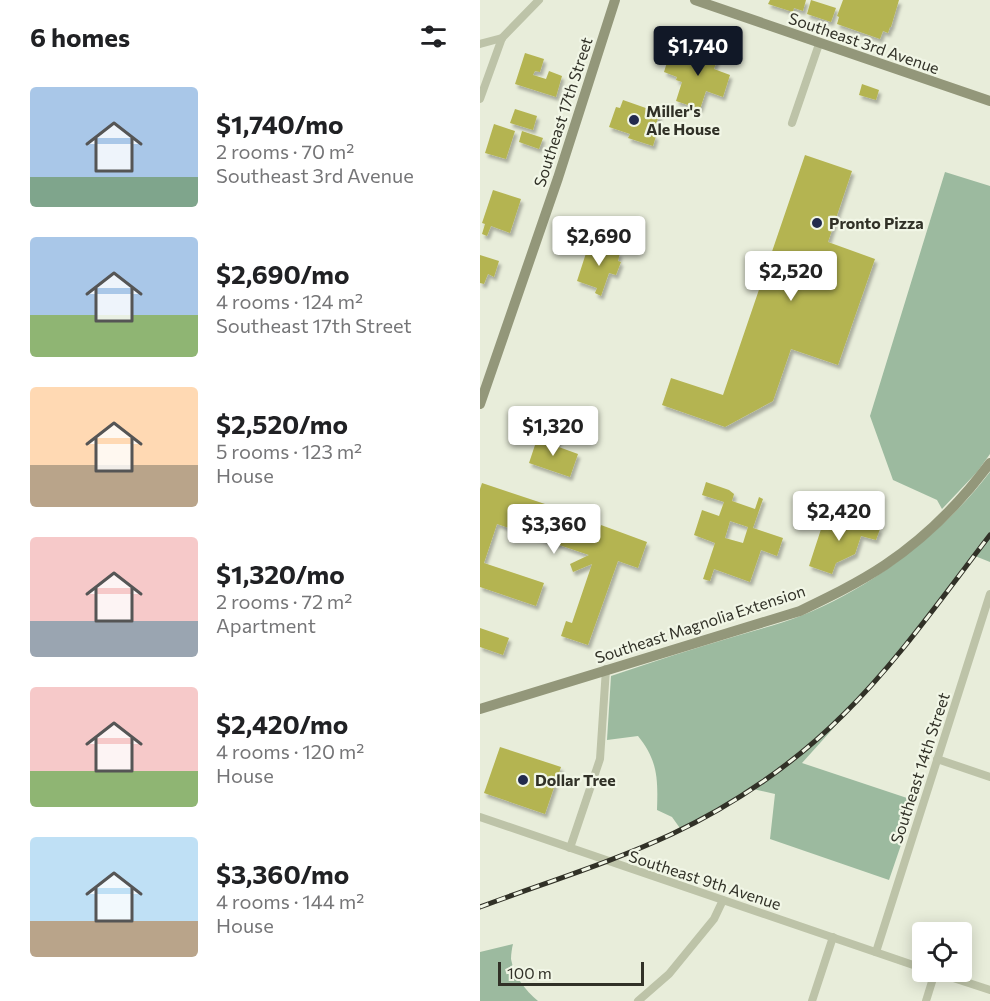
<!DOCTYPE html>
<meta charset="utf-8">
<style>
:root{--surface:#fff;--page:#f2f2f2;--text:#202124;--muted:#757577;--accent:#111827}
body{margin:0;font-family:Commissioner,sans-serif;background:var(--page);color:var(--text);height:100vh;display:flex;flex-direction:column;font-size:22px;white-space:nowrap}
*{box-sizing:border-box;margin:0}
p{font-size:20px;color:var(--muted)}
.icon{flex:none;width:33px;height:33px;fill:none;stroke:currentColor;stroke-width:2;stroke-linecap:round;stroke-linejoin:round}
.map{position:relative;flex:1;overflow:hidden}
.sheet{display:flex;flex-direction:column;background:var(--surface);width:480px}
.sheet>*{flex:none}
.fabs{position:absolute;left:432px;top:922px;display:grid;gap:12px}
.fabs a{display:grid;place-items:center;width:60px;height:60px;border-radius:6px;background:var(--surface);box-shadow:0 3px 15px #0003;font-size:30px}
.scale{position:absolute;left:18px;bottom:15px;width:146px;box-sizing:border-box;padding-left:6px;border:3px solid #313127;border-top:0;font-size:16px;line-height:21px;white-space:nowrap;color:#313127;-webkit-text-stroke:4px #f1f6e6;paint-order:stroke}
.price{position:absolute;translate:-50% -51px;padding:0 14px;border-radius:6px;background:#fff;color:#222;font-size:20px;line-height:39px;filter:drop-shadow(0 2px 3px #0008)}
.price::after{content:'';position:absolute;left:50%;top:36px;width:18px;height:14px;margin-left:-9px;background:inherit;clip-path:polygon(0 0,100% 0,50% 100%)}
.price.current{background:var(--accent);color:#fff}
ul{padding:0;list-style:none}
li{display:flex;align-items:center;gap:18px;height:150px;padding:0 30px}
li span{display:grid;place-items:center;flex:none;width:168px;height:120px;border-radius:6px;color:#555}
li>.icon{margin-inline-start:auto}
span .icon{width:72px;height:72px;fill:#fffc;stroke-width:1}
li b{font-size:26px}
h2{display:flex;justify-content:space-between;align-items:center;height:72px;padding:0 30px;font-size:26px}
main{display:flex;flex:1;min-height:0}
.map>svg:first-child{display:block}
.green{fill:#9cba9f}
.building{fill:#b4b451;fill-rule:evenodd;filter:url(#shadow)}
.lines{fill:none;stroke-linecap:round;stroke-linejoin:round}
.street{stroke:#bdc3a8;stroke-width:8}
.secondary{stroke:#93977a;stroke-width:10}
.rail-casing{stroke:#313127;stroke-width:5}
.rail{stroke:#f1f6e6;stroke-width:3;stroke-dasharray:9;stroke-linecap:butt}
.poi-dot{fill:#222a4d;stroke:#f1f6e6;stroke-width:2}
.labels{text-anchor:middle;stroke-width:4.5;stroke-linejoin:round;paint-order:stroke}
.street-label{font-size:16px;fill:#313127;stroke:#f1f6e6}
.poi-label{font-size:16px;font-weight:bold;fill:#313127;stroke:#f1f6e6;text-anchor:start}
</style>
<main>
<section class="sheet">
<h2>6 homes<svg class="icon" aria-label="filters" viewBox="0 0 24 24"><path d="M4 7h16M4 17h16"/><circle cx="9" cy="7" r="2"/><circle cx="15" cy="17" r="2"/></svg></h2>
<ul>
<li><span style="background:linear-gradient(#a9c7e8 75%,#7fa58c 0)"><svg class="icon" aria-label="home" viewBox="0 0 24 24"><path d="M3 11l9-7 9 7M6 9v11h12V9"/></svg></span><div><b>$1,740/mo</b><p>2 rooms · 70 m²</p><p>Southeast 3rd Avenue</p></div></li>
<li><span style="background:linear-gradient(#a9c7e8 65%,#8fb573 0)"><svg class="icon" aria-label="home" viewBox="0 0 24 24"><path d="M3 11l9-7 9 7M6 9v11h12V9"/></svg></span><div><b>$2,690/mo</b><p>4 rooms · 124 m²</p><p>Southeast 17th Street</p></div></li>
<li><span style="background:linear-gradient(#ffd9b3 65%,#b9a48a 0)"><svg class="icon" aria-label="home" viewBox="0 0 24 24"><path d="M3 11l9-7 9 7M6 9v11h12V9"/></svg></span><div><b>$2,520/mo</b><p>5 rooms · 123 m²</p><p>House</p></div></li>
<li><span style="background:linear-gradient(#f6c9c9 70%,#9aa5b1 0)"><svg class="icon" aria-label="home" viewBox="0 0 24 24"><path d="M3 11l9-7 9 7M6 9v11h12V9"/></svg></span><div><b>$1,320/mo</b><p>2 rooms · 72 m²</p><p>Apartment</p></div></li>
<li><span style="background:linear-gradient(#f6c9c9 70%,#8fb573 0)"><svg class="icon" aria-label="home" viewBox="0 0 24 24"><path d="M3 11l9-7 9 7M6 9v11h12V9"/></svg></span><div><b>$2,420/mo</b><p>4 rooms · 120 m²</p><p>House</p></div></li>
<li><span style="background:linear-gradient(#bfe0f5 70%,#b9a48a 0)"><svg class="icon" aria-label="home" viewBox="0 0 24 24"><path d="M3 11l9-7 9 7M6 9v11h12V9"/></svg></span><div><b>$3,360/mo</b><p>4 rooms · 144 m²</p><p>House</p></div></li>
</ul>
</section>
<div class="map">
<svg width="510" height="1001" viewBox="0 0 510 1001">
<defs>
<filter id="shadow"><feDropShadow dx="2.5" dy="4" stdDeviation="1.5" flood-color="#0004"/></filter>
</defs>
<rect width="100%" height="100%" fill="#e8edda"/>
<!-- green -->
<g class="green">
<polygon points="465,172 510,186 510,454 497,472 462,509 457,500 413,480 390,416"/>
<path d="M510,472V562L495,556L412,663L322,763L436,801L409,880L290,839L295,794L273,789L250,804L202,831L192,817L177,810C178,779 178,761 158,736L127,740L131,676C172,662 212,649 253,637C276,630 301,624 323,615C392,588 465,531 510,472Z"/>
<path d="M33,944C32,948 31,954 31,959C34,976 45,990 58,1001H0V952Z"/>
</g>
<!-- building -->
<g class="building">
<polygon points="290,0 326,0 323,11 314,8 313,12 288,4"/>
<polygon points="331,0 356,8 351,22 327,14"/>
<polygon points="363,0 419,0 411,27 410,27 408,33 403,31 400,39 357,24 359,17 357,16"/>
<polygon points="214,46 239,54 234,69 250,75 243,97 226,91 220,109 196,101 202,82 196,80 197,77 184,72 188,59 201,64 202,61 209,63"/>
<polygon points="45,53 64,59 60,72 55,71 53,75 66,79 69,71 82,76 76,97 35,84"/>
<polygon points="382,84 399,90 396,100 379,95"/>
<polygon points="143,100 180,113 172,135 176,136 173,146 148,138 150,134 129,127 136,107 140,108"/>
<polygon points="35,109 57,116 53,130 30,123"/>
<polygon points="14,124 35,131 26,159 5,153"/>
<polygon points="42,131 63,138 59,149 39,142"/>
<polygon points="325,155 372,171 348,242 395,259 358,365 311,349 293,401 245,427 182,405 191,378 243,395"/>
<polygon points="13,190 41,199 30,233 11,226 7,236 2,234 5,224 2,223"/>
<polygon points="117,245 140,253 138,261 141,262 136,275 129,273 121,296 115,293 117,288 97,281 107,250"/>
<polygon points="0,255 19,261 14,277 8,274 4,284 0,283"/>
<polygon points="65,434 79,439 76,446 98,454 90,477 49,463 56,442 62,444"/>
<path d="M226,482L249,490L254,494L252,501L275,509L279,497L283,499L273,528L303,538L297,556L281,550L270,582L234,569L230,581L223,579L235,543L214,535L222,510L239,516L244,502L222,495ZM250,521L268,527L263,543L245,538Z"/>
<polygon points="2,483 71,506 68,516 118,533 121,525 167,542 158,568 138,561 108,645 81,636 86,621 92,623 112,564 93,572 90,564 109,555 17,524 4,563 64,583 56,606 0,587 0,489"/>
<polygon points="357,515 400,529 396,540 381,536 375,554 356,563 352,574 329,566 344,520 354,523"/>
<polygon points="0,628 29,638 23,655 0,647"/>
<polygon points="20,747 81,767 65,814 4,793"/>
</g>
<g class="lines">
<!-- street -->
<g class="street">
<polyline points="0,44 22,38"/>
<polyline points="0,99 22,38 59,0"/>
<polyline points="312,123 339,44"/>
<polyline points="457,759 510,777"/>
<polyline points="0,817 442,968"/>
<polyline points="90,848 120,759 126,669"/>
<polyline points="396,952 510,594"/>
<polyline points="158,1001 189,974 234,919 243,900"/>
<polyline points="332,1001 353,937"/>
<polyline points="446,1001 455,972 510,990"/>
</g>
<!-- secondary -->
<g class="secondary">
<polyline points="215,0 510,101"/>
<polyline points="0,404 78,178 135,0"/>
<path d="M0,709L320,611C349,597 378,583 405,565C445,538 481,502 510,463"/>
</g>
<defs>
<path id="rail" d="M0,907C64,883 130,863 192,834C254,805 315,763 363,715C418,661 463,596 510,535"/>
</defs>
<!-- rail casing -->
<use href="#rail" class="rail-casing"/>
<!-- rail -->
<use href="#rail" class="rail"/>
</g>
<!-- markers -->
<g class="poi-dot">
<circle cx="154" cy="120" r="6"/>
<circle cx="337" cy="223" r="6"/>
<circle cx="43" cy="780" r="6"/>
</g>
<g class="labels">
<!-- street labels -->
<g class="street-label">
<text transform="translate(384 43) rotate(19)" y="6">Southeast 3rd Avenue</text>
<text transform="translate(83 112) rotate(-72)" y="6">Southeast 17th Street</text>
<text transform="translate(220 624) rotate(-18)" y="6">Southeast Magnolia Extension</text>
<text transform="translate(440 768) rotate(-72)" y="6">Southeast 14th Street</text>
<text transform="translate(225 880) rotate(18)" y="6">Southeast 9th Avenue</text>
</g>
<!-- poi labels -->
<g class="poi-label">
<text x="166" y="117">Miller's<tspan x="166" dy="18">Ale House</tspan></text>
<text x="349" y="229">Pronto Pizza</text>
<text x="55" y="786">Dollar Tree</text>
</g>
</g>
</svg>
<div class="fabs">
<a><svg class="icon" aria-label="locate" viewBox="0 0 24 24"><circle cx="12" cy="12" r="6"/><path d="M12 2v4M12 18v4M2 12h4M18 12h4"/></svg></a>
</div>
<div class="scale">100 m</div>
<b class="price current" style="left:218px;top:77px">$1,740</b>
<b class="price" style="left:119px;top:267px">$2,690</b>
<b class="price" style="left:311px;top:302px">$2,520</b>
<b class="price" style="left:73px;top:457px">$1,320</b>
<b class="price" style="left:359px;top:542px">$2,420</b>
<b class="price" style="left:74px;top:555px">$3,360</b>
</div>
</main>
